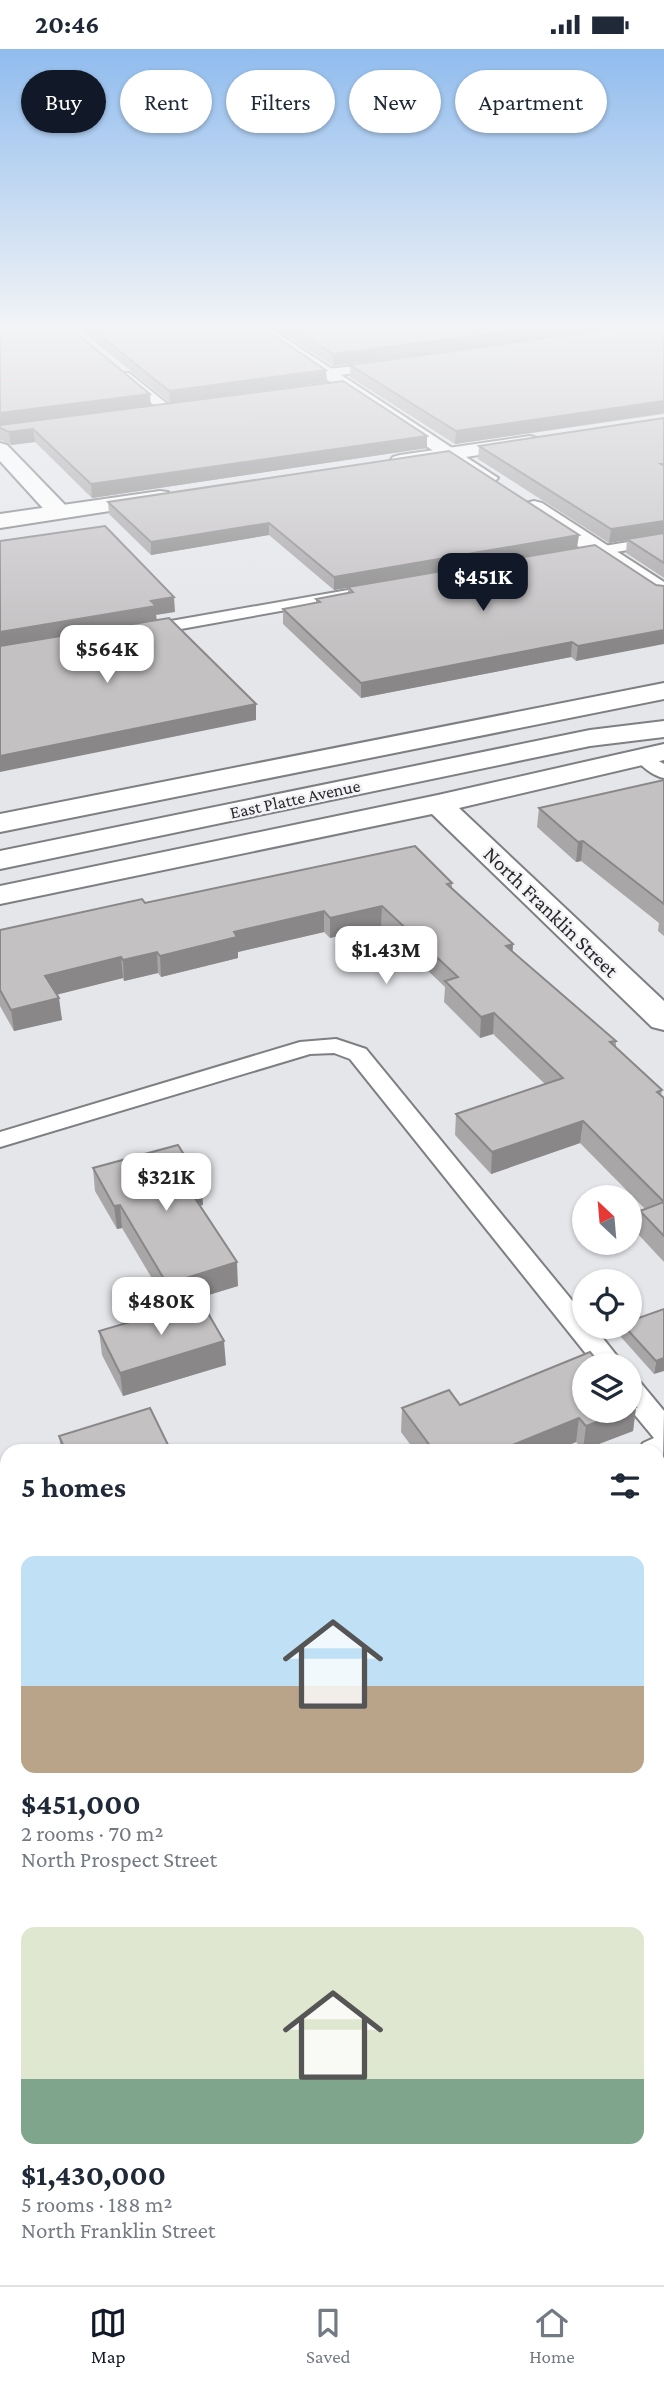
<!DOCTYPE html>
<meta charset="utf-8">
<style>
:root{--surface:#fff;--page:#f2f2f3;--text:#1f2937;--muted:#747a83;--line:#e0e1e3;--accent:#111827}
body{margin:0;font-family:"Crimson Pro",serif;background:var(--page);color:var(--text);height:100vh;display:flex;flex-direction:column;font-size:26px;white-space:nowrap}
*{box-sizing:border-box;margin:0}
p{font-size:23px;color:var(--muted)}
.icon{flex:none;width:38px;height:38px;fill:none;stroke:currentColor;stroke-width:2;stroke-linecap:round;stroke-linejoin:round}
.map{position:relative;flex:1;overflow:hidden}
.side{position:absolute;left:0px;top:1395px;width:665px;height:842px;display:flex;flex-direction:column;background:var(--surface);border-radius:21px 21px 0 0;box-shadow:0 2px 5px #0004}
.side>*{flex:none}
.banner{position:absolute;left:21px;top:21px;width:623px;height:63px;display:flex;gap:14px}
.needle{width:46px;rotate:334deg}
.tools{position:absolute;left:572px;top:1136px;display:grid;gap:14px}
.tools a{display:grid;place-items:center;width:70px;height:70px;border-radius:50%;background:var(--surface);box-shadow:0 2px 5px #0004;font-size:35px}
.price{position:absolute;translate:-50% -60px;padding:0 16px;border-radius:14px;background:#fff;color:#222;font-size:23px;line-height:46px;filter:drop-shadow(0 2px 4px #0008)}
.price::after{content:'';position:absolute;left:50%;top:42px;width:21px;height:16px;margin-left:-10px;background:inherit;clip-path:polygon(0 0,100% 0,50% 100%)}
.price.on{background:var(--accent);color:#fff}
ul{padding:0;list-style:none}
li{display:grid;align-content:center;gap:14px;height:371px;padding:0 21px}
li span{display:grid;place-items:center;height:217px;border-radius:14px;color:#555}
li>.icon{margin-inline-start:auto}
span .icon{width:126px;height:126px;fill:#fffc;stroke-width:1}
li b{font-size:30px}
h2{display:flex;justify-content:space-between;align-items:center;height:84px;padding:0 21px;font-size:30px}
.tag{padding:0 24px;border-radius:32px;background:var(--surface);box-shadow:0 2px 5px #0004;font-size:24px;line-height:63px}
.tag.on{background:var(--accent);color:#fff}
.status{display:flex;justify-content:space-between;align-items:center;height:49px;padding:0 35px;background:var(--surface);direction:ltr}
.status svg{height:19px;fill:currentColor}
.tabs{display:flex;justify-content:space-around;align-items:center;height:98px;border-top:2px solid var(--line);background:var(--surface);font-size:19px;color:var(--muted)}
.tabs a{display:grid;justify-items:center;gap:4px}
.tabs .on{color:var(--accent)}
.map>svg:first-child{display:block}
.green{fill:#c5df99}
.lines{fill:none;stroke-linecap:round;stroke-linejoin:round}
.lane-casing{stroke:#7e7f82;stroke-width:4}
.street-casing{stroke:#7e7f82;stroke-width:4}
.secondary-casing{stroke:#7e7f82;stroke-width:4}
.primary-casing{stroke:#7e7f82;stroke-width:4}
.lane{fill:#fff;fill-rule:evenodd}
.street{fill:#fff;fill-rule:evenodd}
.secondary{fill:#fff;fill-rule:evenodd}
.primary{fill:#fff;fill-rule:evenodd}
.wall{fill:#a9a6a8}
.shaded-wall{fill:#898788}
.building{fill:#c4c1c3;stroke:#898788;stroke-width:2}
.labels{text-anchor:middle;stroke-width:5;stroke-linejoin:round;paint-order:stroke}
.far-street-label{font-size:18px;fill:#282829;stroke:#f3f3f7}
.street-label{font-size:21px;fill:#282829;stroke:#f3f3f7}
</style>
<div class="status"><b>20:46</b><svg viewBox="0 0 49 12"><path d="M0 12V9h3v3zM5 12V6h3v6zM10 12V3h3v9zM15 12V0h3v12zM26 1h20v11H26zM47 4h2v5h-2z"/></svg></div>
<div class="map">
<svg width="664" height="2236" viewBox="0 0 664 2236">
<rect width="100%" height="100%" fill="#e5e6ea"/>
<!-- green -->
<polygon class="green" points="0,1674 7,1694 7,2230 198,2230 200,2236 0,2236"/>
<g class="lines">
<defs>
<g id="lane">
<polygon points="382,314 388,317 386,319 328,328 322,324 328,320"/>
<polygon points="121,324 129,324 171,358 171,364 163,364 121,328"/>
<polygon points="664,487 664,495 580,509 573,505 580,501"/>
<polygon points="348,541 356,546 353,549 142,587 134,582 142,577"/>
<path d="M643,703L664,715V729C653,727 641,717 634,708Z"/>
<polygon points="336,990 366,1000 584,1266 584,1278 594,1278 624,1316 595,1316 350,1010 334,1004 310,1005 0,1098 0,1083 300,993"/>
<polygon points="630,1330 640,1333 664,1362 663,1410 658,1411 658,1402 639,1402 643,1394 654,1389 630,1360"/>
</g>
<g id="street">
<polygon points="251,280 271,280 498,429 494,433 480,433"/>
<polygon points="0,394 7,396 67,458 70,463 67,468 51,468 0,412"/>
<polygon points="534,452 542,454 664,533 664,550 656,548 526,464 523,459 526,454"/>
<polygon points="664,634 664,650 0,783 0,765"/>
<polygon points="664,695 664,711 459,759 664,952 664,981 652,978 432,765 0,855 0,837 438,746"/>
<polygon points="0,1534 7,1536 7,1591 0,1589"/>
<polygon points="664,2042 664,2105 658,2107 658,2044"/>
<polygon points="229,2230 296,2230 298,2236 231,2236"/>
<polygon points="346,2230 422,2230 420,2236 344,2236"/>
</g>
<g id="secondary">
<polygon points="530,387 537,389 540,393 537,397 400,418 393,416 390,412 393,408 400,406"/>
<polygon points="160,442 168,443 171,448 168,453 0,479 0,465"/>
</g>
<polygon id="primary" points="664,672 664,688 590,697 0,820 0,802 590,681"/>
</defs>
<!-- lane casing -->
<use href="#lane" class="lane-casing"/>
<!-- street casing -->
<use href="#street" class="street-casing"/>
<!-- secondary casing -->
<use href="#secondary" class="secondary-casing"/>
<!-- primary casing -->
<use href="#primary" class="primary-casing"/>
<!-- lane -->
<use href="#lane" class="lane"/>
<!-- street -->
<use href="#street" class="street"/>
<!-- secondary -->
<use href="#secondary" class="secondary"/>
<!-- primary -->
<use href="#primary" class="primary"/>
</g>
<!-- wall -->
<g class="wall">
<polygon points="0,279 151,357 170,354 78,279 262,279 327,333 174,354 427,387 427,399 92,449 35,393 11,396 1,391 0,393"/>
<polygon points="275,279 664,279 664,365 455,395 350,328 350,316 551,289 333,317"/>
<polygon points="664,369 664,529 626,504 627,491 609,494 478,410 479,397"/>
<polygon points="108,453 578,499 656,536 576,612 571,608 361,649 283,575 283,560 316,554 316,550 348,544 348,539 334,541 269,486 151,506 109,465"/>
<polygon points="664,731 664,887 658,882 659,874 581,812 576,813 537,778 539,759"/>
<polygon points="452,834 452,840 513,903 616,992 616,998 662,1041 661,1047 664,1049 664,1213 637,1184 640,1162 645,1160 580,1094 491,1125 455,1086 456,1065 545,1035 493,985 480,989 444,953 445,938 381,877 330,889 324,883 238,903 238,909 161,928 158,924 124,932 123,929 57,945 62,971 14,982 0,957 0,881 145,854"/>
<polygon points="93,1119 201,1133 203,1156 200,1156 238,1237 169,1258 122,1179 117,1180 95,1142"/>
<polygon points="664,1260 654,1325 621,1288 622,1278 630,1278"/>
<polygon points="99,1282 226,1316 123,1347 102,1306"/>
<polygon points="460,1356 636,1358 633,1382 583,1401 576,1393 554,1402 415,1402 401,1383 402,1359"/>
<polygon points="59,1387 171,1402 61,1402"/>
</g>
<!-- shaded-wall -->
<g class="shaded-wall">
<polygon points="534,279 622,279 333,317 333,305"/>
<polygon points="326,321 327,333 170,354 169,342"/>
<polygon points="150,345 151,357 0,376 0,364"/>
<polygon points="664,352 664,364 455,395 456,382"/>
<polygon points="33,380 35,393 11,396 9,383"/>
<polygon points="427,387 427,399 92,449 91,435"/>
<polygon points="664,472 664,485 609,494 611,480"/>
<polygon points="269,474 269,486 151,506 151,493"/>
<polygon points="579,486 577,499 334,541 334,528"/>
<polygon points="174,548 175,563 156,566 157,571 0,598 0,583"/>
<polygon points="664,581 664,595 576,612 578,597"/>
<polygon points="572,593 571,608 361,649 361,634"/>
<polygon points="256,655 256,671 0,723 0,707"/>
<polygon points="583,792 581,812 576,813 578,793"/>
<polygon points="382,857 381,877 330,889 330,869"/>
<polygon points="324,862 324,883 238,903 238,909 161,928 160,907 234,883"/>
<polygon points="513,895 512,916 506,897"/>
<polygon points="157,903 158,924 124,932 123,911"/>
<polygon points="121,908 123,929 48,948 45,927"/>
<polygon points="59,949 62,971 14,982 11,961"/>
<polygon points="494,964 493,985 480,989 481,968"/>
<polygon points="583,1072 580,1094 491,1125 492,1103"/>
<polygon points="201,1133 203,1156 188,1160 187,1137"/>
<polygon points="120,1156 122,1179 117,1180 114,1157"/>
<polygon points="237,1213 238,1237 169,1258 167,1235"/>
<polygon points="224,1292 226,1316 123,1347 120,1324"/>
<polygon points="664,1309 664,1322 654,1325 656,1312"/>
<polygon points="636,1358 633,1382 583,1401 586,1377 627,1362 630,1362 630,1360"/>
<polygon points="579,1369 576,1393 554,1402 498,1402"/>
<polygon points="664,1484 664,1496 658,1499 658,1487"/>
<polygon points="664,1761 664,1782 658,1785 658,1764"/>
</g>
<!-- building -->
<g class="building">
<polygon points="0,279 70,279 150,345 0,364"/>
<polygon points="91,279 263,279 326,321 169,342"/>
<polygon points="293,279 534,279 333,305"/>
<polygon points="619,279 664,279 664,352 456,382 350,316"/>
<polygon points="343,332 427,387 91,435 33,380 9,383 0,379 0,376"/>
<polygon points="664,369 664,415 661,415 664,417 664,472 611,480 479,397"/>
<polygon points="449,402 579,486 334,528 269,474 151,493 108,453"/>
<polygon points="105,477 174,548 151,552 156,557 0,583 0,492"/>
<polygon points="664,484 664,514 627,490"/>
<polygon points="595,496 656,536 664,537 664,581 578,597 572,593 361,634 283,560 320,553 316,550 353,543 348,538"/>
<polygon points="169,569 256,655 0,707 0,597"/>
<polygon points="664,731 664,855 583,792 578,793 539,759"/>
<polygon points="415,797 452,834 447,835 513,895 506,897 616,992 610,993 662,1041 657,1043 664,1049 664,1153 583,1072 492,1103 456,1065 563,1029 494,964 481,968 445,932 458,928 382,857 330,869 324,862 234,883 237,888 160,907 157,903 123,911 121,908 45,927 59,949 11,961 0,941 0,881 142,850 145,854"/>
<polygon points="178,1096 201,1133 187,1137 237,1213 167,1235 120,1156 114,1157 93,1119"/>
<polygon points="664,1153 664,1187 640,1162"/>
<polygon points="201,1252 224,1292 120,1324 99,1282"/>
<polygon points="664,1260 664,1309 656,1312 625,1278 630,1278 630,1272"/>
<polygon points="590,1303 601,1316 584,1316 584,1362 627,1362 586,1377 579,1369 498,1402 434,1402 402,1359 449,1341 460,1356"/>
<polygon points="630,1351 636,1358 630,1360"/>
<polygon points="150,1359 171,1402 66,1402 59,1387"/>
<polygon points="658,1468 664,1475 664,1484 658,1487"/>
<polygon points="664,1640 664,1761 658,1764 658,1642"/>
</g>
<!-- sky -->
<linearGradient id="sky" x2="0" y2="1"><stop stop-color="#90bcee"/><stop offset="0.47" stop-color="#f3f4f6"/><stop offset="1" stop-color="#f3f4f6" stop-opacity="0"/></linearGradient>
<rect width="664" height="593" fill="url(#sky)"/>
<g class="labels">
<!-- far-street labels -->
<g class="far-street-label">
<text transform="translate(295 750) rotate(-12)" y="6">East Platte Avenue</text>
</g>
<!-- street labels -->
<g class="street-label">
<text transform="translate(551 863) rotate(44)" y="7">North Franklin Street</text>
</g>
</g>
</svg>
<div class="tools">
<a><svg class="needle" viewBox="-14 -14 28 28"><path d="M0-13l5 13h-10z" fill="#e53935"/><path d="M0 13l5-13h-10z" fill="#747a83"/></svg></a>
<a><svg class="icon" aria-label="locate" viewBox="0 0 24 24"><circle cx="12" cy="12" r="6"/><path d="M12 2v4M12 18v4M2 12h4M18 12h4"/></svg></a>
<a><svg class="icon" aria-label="layers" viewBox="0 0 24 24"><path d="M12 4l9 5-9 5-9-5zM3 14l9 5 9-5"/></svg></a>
</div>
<b class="price on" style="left:483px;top:564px">$451K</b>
<b class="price" style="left:107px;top:636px">$564K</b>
<b class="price" style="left:386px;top:937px">$1.43M</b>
<b class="price" style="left:166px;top:1164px">$321K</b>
<b class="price" style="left:161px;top:1288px">$480K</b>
<div class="banner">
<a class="tag on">Buy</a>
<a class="tag">Rent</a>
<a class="tag">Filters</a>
<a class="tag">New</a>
<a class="tag">Apartment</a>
</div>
<section class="side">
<h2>5 homes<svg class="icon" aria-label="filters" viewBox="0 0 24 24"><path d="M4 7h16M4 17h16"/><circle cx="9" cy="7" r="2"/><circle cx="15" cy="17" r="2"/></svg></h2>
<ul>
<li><span style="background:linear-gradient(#bfe0f5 60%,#b9a48a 0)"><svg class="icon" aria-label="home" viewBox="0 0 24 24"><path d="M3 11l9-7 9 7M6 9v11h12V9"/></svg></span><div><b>$451,000</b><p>2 rooms · 70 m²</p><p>North Prospect Street</p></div></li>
<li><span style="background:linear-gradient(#dfe7d0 70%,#7fa58c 0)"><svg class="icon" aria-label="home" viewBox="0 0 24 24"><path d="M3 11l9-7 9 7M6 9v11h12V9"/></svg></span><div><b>$1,430,000</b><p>5 rooms · 188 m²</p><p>North Franklin Street</p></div></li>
</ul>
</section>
</div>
<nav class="tabs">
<a class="on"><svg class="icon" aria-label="map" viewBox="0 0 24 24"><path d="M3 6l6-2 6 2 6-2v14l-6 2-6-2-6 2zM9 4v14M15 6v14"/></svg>Map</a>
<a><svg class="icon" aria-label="saved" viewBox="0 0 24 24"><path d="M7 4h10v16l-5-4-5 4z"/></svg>Saved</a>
<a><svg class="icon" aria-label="home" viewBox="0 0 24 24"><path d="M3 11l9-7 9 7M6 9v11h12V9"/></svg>Home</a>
</nav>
